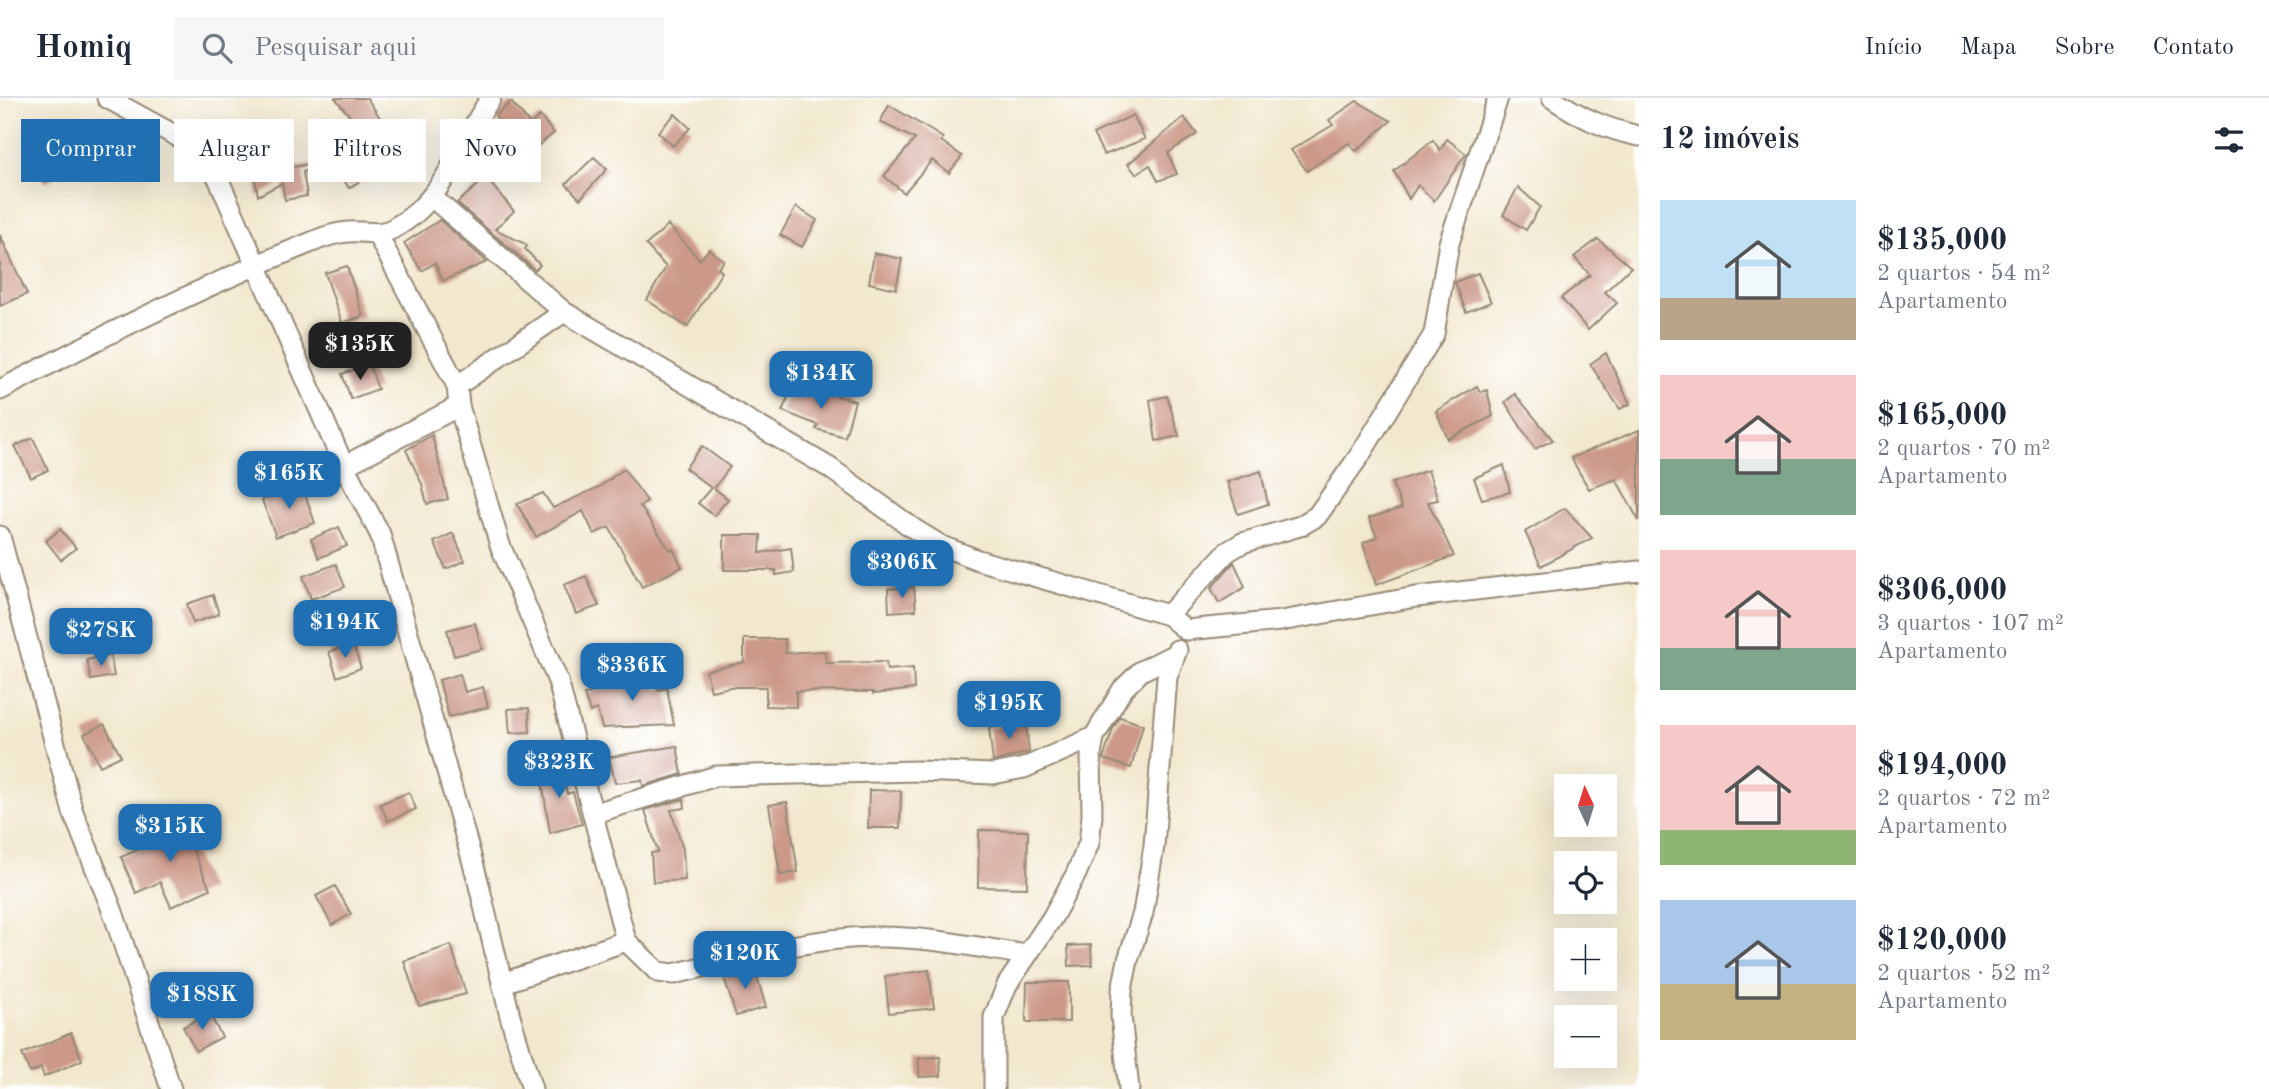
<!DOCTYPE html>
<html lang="pt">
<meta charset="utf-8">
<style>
:root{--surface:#fff;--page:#f6f6f7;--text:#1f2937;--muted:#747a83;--line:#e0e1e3;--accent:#1f6fb2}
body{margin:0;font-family:"Old Standard TT",serif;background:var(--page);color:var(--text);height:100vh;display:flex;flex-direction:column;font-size:26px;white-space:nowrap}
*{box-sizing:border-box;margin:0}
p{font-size:23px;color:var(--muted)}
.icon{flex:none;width:38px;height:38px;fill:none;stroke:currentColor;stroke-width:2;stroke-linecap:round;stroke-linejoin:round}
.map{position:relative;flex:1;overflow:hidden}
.panel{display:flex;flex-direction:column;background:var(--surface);width:630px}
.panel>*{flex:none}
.guide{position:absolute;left:21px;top:21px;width:665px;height:63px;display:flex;gap:14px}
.needle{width:46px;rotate:356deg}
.buttons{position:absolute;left:1554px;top:676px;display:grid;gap:14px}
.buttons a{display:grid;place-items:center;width:63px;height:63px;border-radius:0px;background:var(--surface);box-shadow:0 7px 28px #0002;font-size:35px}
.price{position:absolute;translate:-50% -60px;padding:0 16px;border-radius:14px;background:var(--accent);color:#fff;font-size:23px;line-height:46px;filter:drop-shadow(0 2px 4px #0008)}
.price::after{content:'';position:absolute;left:50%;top:42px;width:21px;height:16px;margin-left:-10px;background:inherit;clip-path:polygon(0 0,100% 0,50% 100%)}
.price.current{background:#222;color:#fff}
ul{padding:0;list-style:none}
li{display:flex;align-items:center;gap:21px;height:175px;padding:0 21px}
li span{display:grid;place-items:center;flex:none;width:196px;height:140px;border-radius:0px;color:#555}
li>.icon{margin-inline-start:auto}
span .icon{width:84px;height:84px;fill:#fffc;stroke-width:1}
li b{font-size:30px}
h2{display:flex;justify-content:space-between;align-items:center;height:84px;padding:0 21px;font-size:30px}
.chip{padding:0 24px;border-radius:0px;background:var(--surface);box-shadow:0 7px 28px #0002;font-size:24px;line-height:63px}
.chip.current{background:var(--accent);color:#fff}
header{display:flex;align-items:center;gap:42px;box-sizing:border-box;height:98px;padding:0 35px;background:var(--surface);border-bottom:2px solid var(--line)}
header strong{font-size:33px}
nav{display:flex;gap:38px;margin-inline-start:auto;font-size:24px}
.search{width:490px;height:63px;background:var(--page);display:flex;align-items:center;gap:18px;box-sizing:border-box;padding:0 24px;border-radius:0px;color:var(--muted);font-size:26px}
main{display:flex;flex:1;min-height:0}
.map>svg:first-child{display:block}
.building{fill:#cc9989}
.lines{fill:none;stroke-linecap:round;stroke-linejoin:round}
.minor-casing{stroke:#968976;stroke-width:23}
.minor{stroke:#fff;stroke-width:19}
</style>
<header>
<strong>Homiq</strong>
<div class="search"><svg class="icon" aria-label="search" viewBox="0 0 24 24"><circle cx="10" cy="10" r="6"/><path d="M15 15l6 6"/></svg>Pesquisar aqui</div>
<nav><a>Início</a><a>Mapa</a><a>Sobre</a><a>Contato</a></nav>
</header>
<main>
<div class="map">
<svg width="1639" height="991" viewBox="0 0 1639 991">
<rect width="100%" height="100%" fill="#fff"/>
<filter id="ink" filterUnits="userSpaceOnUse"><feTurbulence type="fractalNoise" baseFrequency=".0143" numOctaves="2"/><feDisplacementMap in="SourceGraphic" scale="14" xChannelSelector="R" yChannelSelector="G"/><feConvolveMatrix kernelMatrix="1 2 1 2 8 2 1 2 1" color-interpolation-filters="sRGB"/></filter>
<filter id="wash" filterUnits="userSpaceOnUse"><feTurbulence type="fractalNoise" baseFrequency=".00686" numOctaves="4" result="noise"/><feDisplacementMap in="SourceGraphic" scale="28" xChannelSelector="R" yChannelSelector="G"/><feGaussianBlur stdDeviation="1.57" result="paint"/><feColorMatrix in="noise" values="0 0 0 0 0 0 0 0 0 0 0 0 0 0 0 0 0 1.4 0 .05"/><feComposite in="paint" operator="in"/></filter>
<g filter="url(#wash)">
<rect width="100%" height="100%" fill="#f2e8cf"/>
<g id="blocks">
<!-- building -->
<g class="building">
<polygon points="335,0 367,0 403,55 349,90 323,50 358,28"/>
<polygon points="1357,3 1391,23 1356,53 1349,45 1307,73 1291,52 1333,27 1329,22"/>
<polygon points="511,4 530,26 540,18 554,35 526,57 495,18"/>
<polygon points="889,7 943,40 941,43 962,58 949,75 932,62 904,95 884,78 915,41 880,24"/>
<polygon points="675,16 690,30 673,48 658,34"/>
<polygon points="1133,17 1145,41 1104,57 1093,36"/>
<polygon points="1184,19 1197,36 1168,55 1177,76 1158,83 1150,67 1136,76 1128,66"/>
<polygon points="67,33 70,61 62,62 65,73 45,85 28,55"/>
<polygon points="1447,41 1466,56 1434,103 1418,87 1409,101 1394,73 1433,42 1440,52"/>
<polygon points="594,59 607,71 580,101 566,86"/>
<polygon points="310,66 311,70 303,74 307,98 285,102 282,85 258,98 254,76"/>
<polygon points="486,80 514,113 495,131 527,147 525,151 540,167 535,172 457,105"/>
<polygon points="1518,89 1540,109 1526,132 1503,117"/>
<polygon points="796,109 817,122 802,149 780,137"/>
<polygon points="440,122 487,164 443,183 435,165 422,173 404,145"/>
<polygon points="668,127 700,162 709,151 724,163 718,170 722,174 687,229 647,202 666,169 646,147"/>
<polygon points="0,137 27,196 0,208"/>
<polygon points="1598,141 1631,169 1605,194 1617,205 1588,232 1561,200 1590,177 1574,159"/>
<polygon points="874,155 902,161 896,191 869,185"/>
<polygon points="347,168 363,218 342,225 325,175"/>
<polygon points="1478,175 1491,204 1466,214 1455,184"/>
<polygon points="1606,255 1630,306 1620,311 1590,266"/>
<polygon points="369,266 378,291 351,301 342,276"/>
<polygon points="1477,288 1480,294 1487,292 1493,318 1448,341 1436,313"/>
<polygon points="792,290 824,304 827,295 855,303 845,339 816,331 818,327 782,313"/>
<polygon points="1515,296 1553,342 1535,351 1505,304"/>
<polygon points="1167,298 1179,338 1156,343 1150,302"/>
<polygon points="1639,332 1639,423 1616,381 1589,391 1571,360"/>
<polygon points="432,337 448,401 427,406 422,386 406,352"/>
<polygon points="33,340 48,372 31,380 15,348"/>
<polygon points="702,348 730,369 714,390 728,401 714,418 698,405 711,390 685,370"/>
<polygon points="1504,367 1510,394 1482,401 1474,380"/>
<polygon points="624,371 647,403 640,408 670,452 673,451 682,469 642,489 609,429 594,436 583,413 536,439 517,406 543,395 553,410 599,389"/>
<polygon points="1428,372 1438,402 1428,404 1454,458 1376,487 1363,445 1377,439 1369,420 1402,410 1392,385"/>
<polygon points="1261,373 1268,406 1238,416 1227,384"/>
<polygon points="302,388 315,425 276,439 262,402"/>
<polygon points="1565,410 1592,440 1541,468 1525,434"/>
<polygon points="339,429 347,448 319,460 311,441"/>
<polygon points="60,431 76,450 61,462 46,443"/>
<polygon points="453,435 465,463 446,471 434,444"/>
<polygon points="724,437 761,437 760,455 791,450 794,474 776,477 776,472 724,472"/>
<polygon points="1234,464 1245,489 1219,505 1211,490"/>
<polygon points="336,466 345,489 311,501 303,478"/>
<polygon points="586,478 599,508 576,516 564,487"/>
<polygon points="914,489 916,512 889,514 888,491"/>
<polygon points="213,497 219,516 193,525 187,506"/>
<polygon points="475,525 482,551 454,558 447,532"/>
<polygon points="744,541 785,541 785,555 825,553 826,565 886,564 887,572 913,570 914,591 873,596 873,594 796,593 796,609 766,608 766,589 730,589 711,593 706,573 744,564"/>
<polygon points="353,546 361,570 337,579 329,554"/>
<polygon points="110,557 114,578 91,582 87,562"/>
<polygon points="650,572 658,592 667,590 674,627 602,630 597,611 590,614 584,597"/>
<polygon points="460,576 465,594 483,589 488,609 449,619 439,582"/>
<polygon points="529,610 530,634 510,635 508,611"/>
<polygon points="1120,619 1143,627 1131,670 1103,661 1113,631"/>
<polygon points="1026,625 1029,654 993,664 989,630"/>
<polygon points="104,626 121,658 100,668 84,636"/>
<polygon points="677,648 682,676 643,688 642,682 615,685 609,659"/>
<polygon points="562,667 567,696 573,694 582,726 550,735 540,670"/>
<polygon points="869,692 901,693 900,730 868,730"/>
<polygon points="409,694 416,711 388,723 380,706"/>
<polygon points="684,701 685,710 671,712 683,751 685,782 653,784 651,755 658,754 645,712"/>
<polygon points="787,704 798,774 780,777 769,707"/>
<polygon points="191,718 202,743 191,748 210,791 171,809 160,784 136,795 121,759 163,741 160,732"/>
<polygon points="979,732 1028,733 1027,790 978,789"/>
<polygon points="335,788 351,816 332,827 316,798"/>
<polygon points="451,847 466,896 419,908 404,863"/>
<polygon points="1091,847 1092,867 1069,868 1068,848"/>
<polygon points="754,869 766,909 736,918 723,876"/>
<polygon points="929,872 934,910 889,915 885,878"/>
<polygon points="1027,884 1069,884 1069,924 1026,924"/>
<polygon points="209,915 222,939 196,953 183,929"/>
<polygon points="71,935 82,962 44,979 41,970 30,975 22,956"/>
<polygon points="940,959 941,978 919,979 919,960"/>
</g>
</g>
</g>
<g filter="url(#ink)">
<use href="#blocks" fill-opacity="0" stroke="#968976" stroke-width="2"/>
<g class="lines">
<defs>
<g id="minor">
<polyline points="107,0 180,40 202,58 218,80 344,368 380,436 478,783 510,918 532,991"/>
<path d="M1552,0C1580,19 1605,31 1639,38"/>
<polyline points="433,100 564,214 830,370 914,431 942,448 978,462 1168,517 1186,532 1281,523 1416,499 1639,473"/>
<path d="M377,136L457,288L459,308L500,447L558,583L626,843L658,874L674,876C740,860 805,840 873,839C925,838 976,849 1027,857"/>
<polyline points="457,288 564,214"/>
<path d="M0,292C102,238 205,187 312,144C323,139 335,135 348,134C364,132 379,139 394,130C445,103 460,44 491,0"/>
<polyline points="344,368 459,308"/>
<polyline points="0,438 73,714 113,814 171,991"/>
<polyline points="1168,517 1227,454 1242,445 1300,428 1317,418 1360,357 1434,236 1449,145 1498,0"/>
<polyline points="595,715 716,678 918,673 993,676 1024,670 1094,639"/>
<polyline points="503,885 626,843"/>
<polyline points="994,991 994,919 1007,887 1052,820 1076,776 1089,745 1092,718 1091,656 1094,639 1122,592 1141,573 1175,556"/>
<polyline points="1129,991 1121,918 1122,892 1128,862 1143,815 1154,748 1167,579 1177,552"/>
</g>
</defs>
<!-- minor casing -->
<use href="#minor" class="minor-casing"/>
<!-- minor -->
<use href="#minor" class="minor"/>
</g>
</g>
</svg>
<div class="buttons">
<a><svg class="needle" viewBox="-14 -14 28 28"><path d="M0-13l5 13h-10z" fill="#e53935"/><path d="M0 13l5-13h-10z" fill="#747a83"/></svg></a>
<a><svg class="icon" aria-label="locate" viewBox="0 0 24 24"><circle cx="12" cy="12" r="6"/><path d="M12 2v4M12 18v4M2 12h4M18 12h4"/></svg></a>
<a>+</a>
<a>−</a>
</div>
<b class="price current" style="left:360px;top:284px">$135K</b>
<b class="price" style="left:821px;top:313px">$134K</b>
<b class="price" style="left:289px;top:413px">$165K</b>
<b class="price" style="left:902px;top:502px">$306K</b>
<b class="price" style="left:345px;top:562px">$194K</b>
<b class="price" style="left:101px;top:570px">$278K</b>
<b class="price" style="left:632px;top:605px">$336K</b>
<b class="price" style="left:1009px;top:643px">$195K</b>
<b class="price" style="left:559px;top:702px">$323K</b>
<b class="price" style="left:170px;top:766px">$315K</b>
<b class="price" style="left:745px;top:893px">$120K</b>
<b class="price" style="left:202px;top:934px">$188K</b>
<div class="guide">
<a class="chip current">Comprar</a>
<a class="chip">Alugar</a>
<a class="chip">Filtros</a>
<a class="chip">Novo</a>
</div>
</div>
<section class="panel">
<h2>12 imóveis<svg class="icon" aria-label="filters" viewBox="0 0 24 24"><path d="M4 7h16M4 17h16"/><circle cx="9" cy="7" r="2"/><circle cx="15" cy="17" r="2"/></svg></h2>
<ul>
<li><span style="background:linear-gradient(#bfe0f5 70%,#b9a48a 0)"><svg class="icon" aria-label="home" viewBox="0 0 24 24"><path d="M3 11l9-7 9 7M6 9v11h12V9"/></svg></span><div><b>$135,000</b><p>2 quartos · 54 m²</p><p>Apartamento</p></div></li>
<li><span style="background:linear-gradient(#f6c9c9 60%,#7fa58c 0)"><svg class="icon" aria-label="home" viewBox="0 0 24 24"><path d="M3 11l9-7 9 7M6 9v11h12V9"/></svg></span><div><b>$165,000</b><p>2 quartos · 70 m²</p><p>Apartamento</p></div></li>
<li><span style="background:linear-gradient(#f6c9c9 70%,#7fa58c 0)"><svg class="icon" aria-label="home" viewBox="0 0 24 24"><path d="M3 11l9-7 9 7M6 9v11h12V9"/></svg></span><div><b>$306,000</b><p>3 quartos · 107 m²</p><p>Apartamento</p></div></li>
<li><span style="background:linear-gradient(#f6c9c9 75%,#8fb573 0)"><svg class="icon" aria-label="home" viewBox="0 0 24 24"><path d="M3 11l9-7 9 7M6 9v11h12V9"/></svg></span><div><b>$194,000</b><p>2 quartos · 72 m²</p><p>Apartamento</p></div></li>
<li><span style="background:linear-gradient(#a9c7e8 60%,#c2b280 0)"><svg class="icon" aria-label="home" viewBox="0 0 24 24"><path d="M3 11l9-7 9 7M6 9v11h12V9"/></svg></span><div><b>$120,000</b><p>2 quartos · 52 m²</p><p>Apartamento</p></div></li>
</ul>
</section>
</main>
